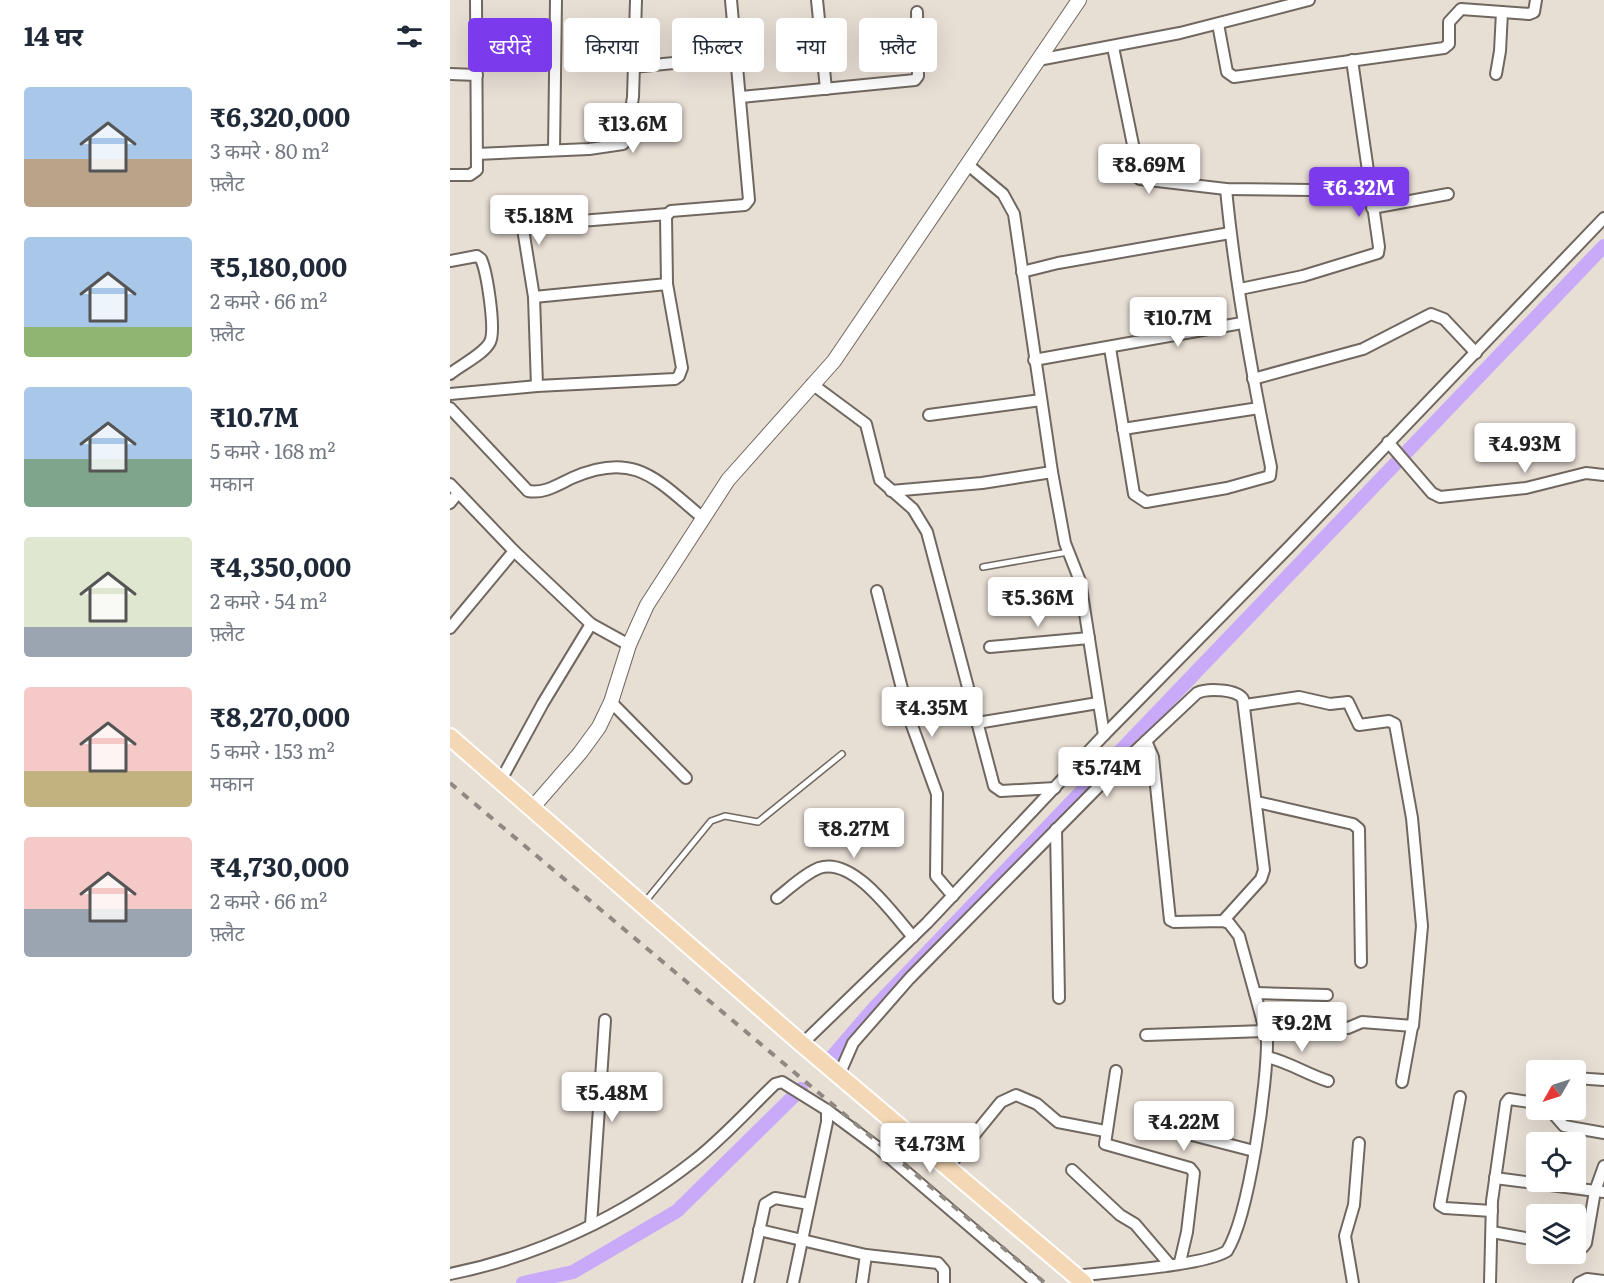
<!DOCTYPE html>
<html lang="hi">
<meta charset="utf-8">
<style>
:root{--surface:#fff;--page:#f2f2f3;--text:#1f2937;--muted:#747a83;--accent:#7c3aed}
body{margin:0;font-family:Literata,"Noto Sans Devanagari",serif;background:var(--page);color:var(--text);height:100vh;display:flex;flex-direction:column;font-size:22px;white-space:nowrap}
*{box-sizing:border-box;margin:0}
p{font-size:20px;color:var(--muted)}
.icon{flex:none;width:33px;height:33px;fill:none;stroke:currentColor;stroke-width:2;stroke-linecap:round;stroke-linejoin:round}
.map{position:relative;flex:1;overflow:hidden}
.panel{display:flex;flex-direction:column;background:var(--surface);width:450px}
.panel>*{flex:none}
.top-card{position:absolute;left:18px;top:18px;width:570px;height:54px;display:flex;gap:12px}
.needle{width:39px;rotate:231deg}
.controls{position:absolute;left:1076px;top:1060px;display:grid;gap:12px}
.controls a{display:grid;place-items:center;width:60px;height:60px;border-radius:6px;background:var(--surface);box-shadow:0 6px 24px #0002;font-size:30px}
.price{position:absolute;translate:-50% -51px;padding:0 14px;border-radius:6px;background:#fff;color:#222;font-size:20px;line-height:39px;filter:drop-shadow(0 2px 3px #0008)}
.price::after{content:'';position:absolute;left:50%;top:36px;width:18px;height:14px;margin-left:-9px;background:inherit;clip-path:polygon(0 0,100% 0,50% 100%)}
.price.current{background:var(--accent);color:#fff}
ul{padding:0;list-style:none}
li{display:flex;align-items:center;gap:18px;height:150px;padding:0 24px}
li span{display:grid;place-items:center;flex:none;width:168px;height:120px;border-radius:6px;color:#555}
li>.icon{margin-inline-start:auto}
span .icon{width:72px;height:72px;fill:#fffc;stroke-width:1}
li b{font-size:26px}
h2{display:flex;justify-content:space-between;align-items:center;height:72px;padding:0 24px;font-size:26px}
.tag{padding:0 21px;border-radius:6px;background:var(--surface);box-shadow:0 6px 24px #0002;font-size:21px;line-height:54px}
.tag.current{background:var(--accent);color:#fff}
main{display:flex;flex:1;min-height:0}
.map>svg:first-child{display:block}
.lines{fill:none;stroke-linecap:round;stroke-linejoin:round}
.canal{stroke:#c8aaf9;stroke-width:14}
.service-casing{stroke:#706860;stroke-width:8}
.minor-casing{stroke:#706860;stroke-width:14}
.tertiary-casing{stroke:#706860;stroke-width:16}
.trunk-casing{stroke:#fff;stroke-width:20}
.service{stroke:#fff;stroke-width:5}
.minor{stroke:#fff;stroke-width:10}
.tertiary{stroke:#fff;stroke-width:14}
.trunk{stroke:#f4d7b4;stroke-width:16}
.rail{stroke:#8f8982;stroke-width:4;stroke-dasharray:8 8;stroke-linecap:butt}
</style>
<main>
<section class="panel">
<h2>14 घर<svg class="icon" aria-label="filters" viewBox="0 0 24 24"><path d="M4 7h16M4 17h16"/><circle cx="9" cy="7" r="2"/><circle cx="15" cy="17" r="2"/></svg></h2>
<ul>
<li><span style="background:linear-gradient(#a9c7e8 60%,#b9a48a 0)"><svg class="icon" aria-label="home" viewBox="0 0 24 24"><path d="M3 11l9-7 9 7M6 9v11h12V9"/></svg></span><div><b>₹6,320,000</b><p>3 कमरे · 80 m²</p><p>फ़्लैट</p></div></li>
<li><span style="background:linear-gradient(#a9c7e8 75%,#8fb573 0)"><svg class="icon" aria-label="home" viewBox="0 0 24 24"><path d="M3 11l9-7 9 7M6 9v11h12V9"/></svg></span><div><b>₹5,180,000</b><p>2 कमरे · 66 m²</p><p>फ़्लैट</p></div></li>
<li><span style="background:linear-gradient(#a9c7e8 60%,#7fa58c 0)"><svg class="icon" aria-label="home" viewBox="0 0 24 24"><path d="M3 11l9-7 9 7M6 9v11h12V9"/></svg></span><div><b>₹10.7M</b><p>5 कमरे · 168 m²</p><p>मकान</p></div></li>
<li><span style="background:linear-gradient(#dfe7d0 75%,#9aa5b1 0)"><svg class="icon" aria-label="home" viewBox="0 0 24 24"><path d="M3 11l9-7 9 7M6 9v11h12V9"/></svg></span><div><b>₹4,350,000</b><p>2 कमरे · 54 m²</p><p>फ़्लैट</p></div></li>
<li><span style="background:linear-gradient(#f6c9c9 70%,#c2b280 0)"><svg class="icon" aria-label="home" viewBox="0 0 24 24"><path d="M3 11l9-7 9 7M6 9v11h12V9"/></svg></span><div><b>₹8,270,000</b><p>5 कमरे · 153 m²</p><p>मकान</p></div></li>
<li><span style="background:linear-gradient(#f6c9c9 60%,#9aa5b1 0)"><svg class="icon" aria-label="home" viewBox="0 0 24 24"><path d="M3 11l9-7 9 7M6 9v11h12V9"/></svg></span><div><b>₹4,730,000</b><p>2 कमरे · 66 m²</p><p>फ़्लैट</p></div></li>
</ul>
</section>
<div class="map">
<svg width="1154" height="1283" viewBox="0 0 1154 1283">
<rect width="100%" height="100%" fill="#e7ded4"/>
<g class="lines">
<!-- canal -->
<g class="canal">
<polyline points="375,1065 425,1007 1154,246"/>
<polyline points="73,1283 123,1272 227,1211 351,1089"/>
</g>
<defs>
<g id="service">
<polyline points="533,567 618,552"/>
<polyline points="194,903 261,821 275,816 308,822 392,754"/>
</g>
<g id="minor">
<polyline points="367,0 376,89"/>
<polyline points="768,24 777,72 784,77 994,48 999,44 999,22 1011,9 1079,14 1084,12 1086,0"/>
<polyline points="663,47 690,179 776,189 862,190"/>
<polyline points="588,60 730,33 859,0"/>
<polyline points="183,67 285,57"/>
<polyline points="0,74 27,75"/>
<polyline points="1046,74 1050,51 1052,12"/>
<polyline points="291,97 465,80 468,76 467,12"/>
<polyline points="104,150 106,0"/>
<polyline points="27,154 139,149 173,144 176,140 183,97 186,0"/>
<polyline points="517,164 553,194 564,214 602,472 615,543 630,581 654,735"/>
<polyline points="0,175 20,175 27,170 26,0"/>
<polyline points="922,208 998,194"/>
<path d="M0,261L27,256L31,259C37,272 46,330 40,342C34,354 11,365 0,374"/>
<polyline points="572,272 608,263 780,233"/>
<polyline points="790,289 853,276 928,253 929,247 902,60"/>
<polyline points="84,297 217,284"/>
<path d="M660,348L684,494L696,502L777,488L820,476L821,467C802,375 785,283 776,189"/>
<polyline points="584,360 792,323"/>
<polyline points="803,379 913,349 981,314 994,319 1026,353"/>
<polyline points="362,384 416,424 430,480 463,509 477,532 544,786 551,791 605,788"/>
<polyline points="87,386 84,297 73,229 80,225 218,214"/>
<polyline points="0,394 87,386 225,379 229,376 232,368 217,284 216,216 221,211 295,205 299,200 281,0"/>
<path d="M0,408L78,491C94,494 107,485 122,478C185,450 207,480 253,518"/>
<polyline points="479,415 591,400"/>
<polyline points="673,429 809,408"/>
<polyline points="938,442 982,493 990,497 1076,488 1136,473 1154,475"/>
<polyline points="0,484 64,551 141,624 179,645"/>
<polyline points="441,491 532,483 602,472"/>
<polyline points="0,503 8,493"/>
<polyline points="427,591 460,720 487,794 486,876 503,896"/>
<polyline points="0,628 64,551"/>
<polyline points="540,647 639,638"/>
<polyline points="161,702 236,778"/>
<polyline points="795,705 849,697 880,704 898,702 909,725 939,721 945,724 962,818 972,926 963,1026 912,1022 898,1028 812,1019"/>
<polyline points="527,723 648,703"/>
<polyline points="51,780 93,703 141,624"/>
<polyline points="807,802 903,824 909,829 911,962"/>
<polyline points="606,829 609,998"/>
<path d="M327,898C340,888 354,874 369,868C403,856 443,914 463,937"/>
<polyline points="805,993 877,995"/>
<polyline points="696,1035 815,1031"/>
<polyline points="352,1044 477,923 654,735 841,545 1154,218"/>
<path d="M817,1057C839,1062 856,1074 878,1081"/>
<polyline points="666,1071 655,1144 740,1168 744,1173 737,1232 730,1262"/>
<path d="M389,1075L403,1043L459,979L662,773L747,693C757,688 787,689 793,699L814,870L811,879L773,921"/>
<polyline points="1125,1078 1154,1080"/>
<polyline points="952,1082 962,1027"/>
<polyline points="1010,1097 990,1205 995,1208 1042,1211"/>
<polyline points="1100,1110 1114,1126 1154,1133"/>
<polyline points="742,1135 804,1151"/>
<polyline points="498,1167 551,1102 566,1095 587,1104 608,1122 655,1131"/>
<polyline points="622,1170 670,1215 685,1224 720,1265"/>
<polyline points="1045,1178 1154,1192"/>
<polyline points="141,1225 155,1020"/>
<polyline points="309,1230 416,1255 488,1263 494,1270 494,1283"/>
<polyline points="1042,1232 1086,1240"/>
<polyline points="1125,1246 1133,1247 1136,1243 1145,1191 1154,1166"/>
<path d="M0,1274C89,1256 174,1216 245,1160C274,1137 299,1109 325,1084L332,1082L377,1110L427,1147L586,1283"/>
<path d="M626,1276C657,1272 754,1266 777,1251C799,1216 818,1081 817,1037L789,936L779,923L773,921L724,922L720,920L703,757L696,741"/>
<polyline points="298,1283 315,1204 325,1198 359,1204"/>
<polyline points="343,1283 377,1122 377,1110"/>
<polyline points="412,1283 416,1255"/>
<polyline points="903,1283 895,1236 904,1205 909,1143"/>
<polyline points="1040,1283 1042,1201 1056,1103 1059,1099 1086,1103"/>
<polyline points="1129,1283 1137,1279 1154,1281"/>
</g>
<polyline id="tertiary" points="83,807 130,753 149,727 161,702 179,645 197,605 278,480 384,361 629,0"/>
<polyline id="trunk" points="0,737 352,1044 634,1283"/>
</defs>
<!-- service casing -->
<use href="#service" class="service-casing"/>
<!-- minor casing -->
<use href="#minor" class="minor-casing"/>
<!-- tertiary casing -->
<use href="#tertiary" class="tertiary-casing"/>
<!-- trunk casing -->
<use href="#trunk" class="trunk-casing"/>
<!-- service -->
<use href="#service" class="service"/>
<!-- minor -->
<use href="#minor" class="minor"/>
<!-- tertiary -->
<use href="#tertiary" class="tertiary"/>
<!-- trunk -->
<use href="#trunk" class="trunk"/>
<!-- rail -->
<polyline class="rail" points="0,783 595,1283"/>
</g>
</svg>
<div class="controls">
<a><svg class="needle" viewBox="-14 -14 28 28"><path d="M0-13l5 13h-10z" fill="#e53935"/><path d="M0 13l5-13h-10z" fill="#747a83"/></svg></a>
<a><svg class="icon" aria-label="locate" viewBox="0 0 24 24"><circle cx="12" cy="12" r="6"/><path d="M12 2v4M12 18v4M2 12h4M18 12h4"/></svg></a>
<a><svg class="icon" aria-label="layers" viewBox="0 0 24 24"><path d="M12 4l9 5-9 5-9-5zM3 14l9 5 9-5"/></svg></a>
</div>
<b class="price" style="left:183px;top:154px">₹13.6M</b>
<b class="price" style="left:699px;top:195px">₹8.69M</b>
<b class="price current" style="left:909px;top:218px">₹6.32M</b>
<b class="price" style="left:89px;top:246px">₹5.18M</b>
<b class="price" style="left:728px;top:348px">₹10.7M</b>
<b class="price" style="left:1075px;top:474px">₹4.93M</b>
<b class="price" style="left:588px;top:628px">₹5.36M</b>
<b class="price" style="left:482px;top:738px">₹4.35M</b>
<b class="price" style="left:657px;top:798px">₹5.74M</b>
<b class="price" style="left:404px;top:859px">₹8.27M</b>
<b class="price" style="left:852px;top:1053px">₹9.2M</b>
<b class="price" style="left:162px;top:1123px">₹5.48M</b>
<b class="price" style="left:734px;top:1152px">₹4.22M</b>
<b class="price" style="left:480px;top:1174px">₹4.73M</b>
<div class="top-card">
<a class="tag current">खरीदें</a>
<a class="tag">किराया</a>
<a class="tag">फ़िल्टर</a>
<a class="tag">नया</a>
<a class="tag">फ़्लैट</a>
</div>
</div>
</main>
